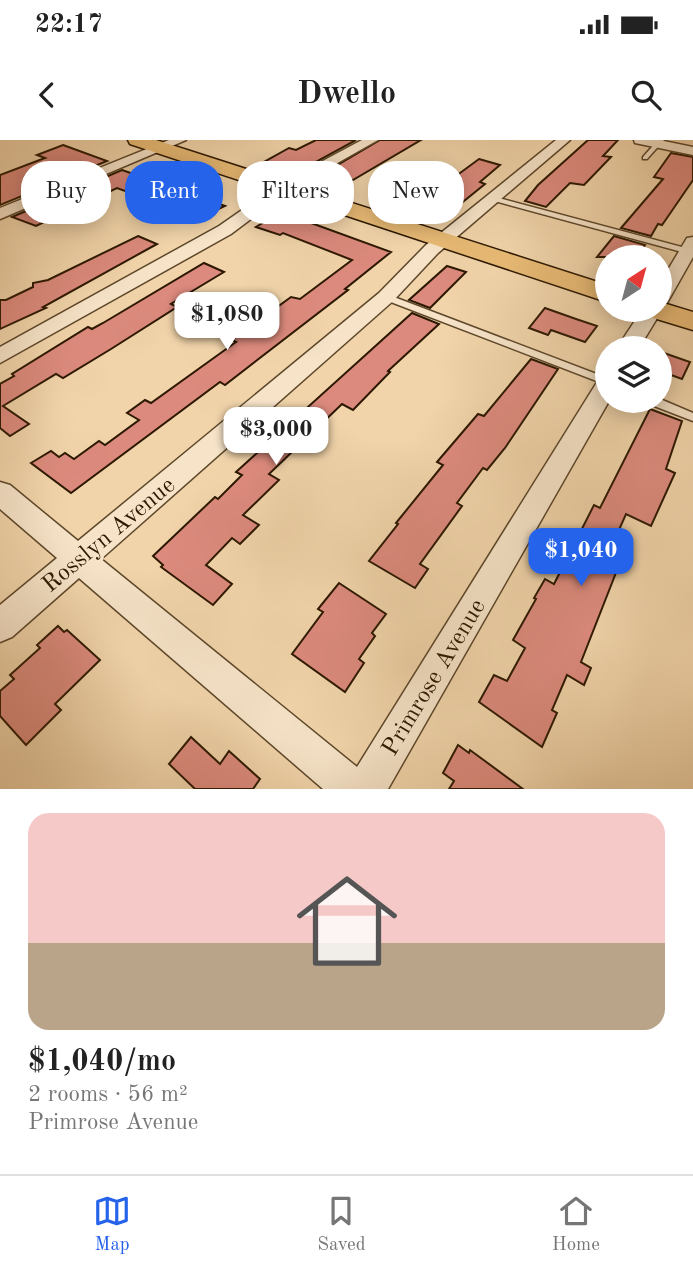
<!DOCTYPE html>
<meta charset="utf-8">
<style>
:root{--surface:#fff;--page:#f6f6f6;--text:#222;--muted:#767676;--line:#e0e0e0;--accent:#2563eb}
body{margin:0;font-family:"Old Standard TT",serif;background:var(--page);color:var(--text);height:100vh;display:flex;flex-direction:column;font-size:26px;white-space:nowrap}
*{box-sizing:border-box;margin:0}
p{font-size:23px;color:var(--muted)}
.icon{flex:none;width:38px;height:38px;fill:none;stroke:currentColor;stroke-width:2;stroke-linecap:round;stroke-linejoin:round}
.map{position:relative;height:649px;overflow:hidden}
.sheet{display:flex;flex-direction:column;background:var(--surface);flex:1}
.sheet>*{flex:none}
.hud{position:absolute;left:21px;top:21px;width:651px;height:63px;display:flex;gap:14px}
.needle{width:46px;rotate:36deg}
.fabs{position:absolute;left:595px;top:105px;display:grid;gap:14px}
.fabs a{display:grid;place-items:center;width:77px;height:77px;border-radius:50%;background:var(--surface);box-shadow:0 4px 18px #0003;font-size:35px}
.price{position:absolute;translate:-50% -60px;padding:0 16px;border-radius:14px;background:#fff;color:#222;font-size:23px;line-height:46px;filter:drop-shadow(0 2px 4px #0008)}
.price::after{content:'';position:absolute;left:50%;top:42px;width:21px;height:16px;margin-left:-10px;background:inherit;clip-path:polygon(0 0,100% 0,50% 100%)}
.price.active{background:var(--accent);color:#fff}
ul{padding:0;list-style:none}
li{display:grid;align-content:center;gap:14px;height:371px;padding:0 28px}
li span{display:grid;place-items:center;height:217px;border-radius:21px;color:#555}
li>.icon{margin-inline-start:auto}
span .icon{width:126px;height:126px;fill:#fffc;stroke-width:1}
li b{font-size:30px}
.tag{padding:0 24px;border-radius:28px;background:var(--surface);box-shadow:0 4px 18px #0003;font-size:24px;line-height:63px}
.tag.active{background:var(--accent);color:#fff}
.status{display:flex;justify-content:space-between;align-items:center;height:49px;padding:0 35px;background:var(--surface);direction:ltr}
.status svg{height:19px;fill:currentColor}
header{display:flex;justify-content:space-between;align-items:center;height:91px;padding:0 28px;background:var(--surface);font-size:32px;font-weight:600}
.dock{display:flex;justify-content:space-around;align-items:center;height:98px;border-top:2px solid var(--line);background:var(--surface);font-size:19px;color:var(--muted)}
.dock a{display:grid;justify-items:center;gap:4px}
.dock .active{color:var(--accent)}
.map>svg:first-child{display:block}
.building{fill:#dc8a7d;stroke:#2c1800;stroke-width:2}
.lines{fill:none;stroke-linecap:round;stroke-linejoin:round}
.service-casing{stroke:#5d472a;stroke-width:3}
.minor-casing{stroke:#5d472a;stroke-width:3}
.primary-casing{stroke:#2c1800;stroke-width:3}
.service{fill:#f6e3c8;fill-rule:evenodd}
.minor{fill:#f6e3c8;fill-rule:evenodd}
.primary{fill:#e8ba75;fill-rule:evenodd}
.labels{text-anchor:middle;stroke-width:7;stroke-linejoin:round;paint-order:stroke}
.street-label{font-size:24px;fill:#2c1800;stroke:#f6e3c8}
</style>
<div class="status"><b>22:17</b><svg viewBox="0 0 49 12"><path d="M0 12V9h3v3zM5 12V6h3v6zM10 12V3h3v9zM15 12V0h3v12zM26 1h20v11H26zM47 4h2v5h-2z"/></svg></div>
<header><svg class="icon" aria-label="back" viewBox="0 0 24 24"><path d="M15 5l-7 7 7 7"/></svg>Dwello<svg class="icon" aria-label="search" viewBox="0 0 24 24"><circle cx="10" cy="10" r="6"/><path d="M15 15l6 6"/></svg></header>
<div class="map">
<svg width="693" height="649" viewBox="0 0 693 649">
<rect width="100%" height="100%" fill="#f1d4aa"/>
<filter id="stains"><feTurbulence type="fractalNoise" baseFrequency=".00286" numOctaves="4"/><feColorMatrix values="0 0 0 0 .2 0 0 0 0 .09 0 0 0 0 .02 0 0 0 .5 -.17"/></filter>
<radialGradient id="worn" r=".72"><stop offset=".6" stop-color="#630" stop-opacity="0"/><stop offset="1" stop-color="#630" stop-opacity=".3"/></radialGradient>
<!-- building -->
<g class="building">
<polygon points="316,0 356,0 305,28 300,26 291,29 264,22 289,8 296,10"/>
<polygon points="380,0 421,0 353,40 324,33"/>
<polygon points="588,0 618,0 603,16 611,17 584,45 570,43 546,67 525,61 538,45"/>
<polygon points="63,5 107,21 0,65 0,35 45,18 37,15"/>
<polygon points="671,13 693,17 693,40 669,75 662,85 658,84 651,96 621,88 663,39 654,37"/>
<polygon points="479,19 500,25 480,42 485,44 448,74 395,56 413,44 437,50"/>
<polygon points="122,30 225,66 200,78 117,48 36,86 12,77"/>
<polygon points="281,72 391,112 345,149 348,150 225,245 220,242 71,353 31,323 51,311 59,317 65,313 74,319 99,301 105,305 139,280 127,273 145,260 151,263 236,202 232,200 291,157 300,159 352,120 283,93 280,95 256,87"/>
<polygon points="138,96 157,104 43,167 46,168 0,189 0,160 6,160 33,147 33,143 48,140"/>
<polygon points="614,96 645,105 637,117 597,117"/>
<polygon points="204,123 224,132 171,164 177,167 111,209 63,238 56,234 3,266 29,284 10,296 0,288 0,244 14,236 12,234 88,187 92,189 103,183"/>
<polygon points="447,126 466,132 430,168 409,160"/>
<polygon points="545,168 576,179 597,186 585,202 551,190 548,195 529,188"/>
<polygon points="412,173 439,184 388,231 390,232 353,270 342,264 269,334 279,340 243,375 259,385 240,404 232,398 206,425 232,444 213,465 161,427 163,425 153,416 215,357 218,359 242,335 236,332"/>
<polygon points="664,213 690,222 682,239 660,231 660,221"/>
<polygon points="531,219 558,229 505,308 487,330 483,328 457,363 462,366 420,424 428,429 415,448 369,421 398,384 396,383 443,325 437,322 478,274 484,276"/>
<polygon points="650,269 682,281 666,329 675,333 651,386 626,374 606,419 619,425 581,522 591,528 584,545 567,535 552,570 557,573 542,607 479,562 494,535 507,541 525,508 513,500 536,459 534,458 545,439 554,444 594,365 600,368"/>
<polygon points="339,443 386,474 372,493 375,496 359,519 364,523 345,552 292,514 323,472 318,469"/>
<polygon points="58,486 64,492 67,490 100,520 55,564 61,570 26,605 0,576 0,551 14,539 10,535 40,508 37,505"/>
<polygon points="191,597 220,624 229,611 260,639 253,649 195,649 169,624"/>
<polygon points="458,605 469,613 470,610 523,649 449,649 454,641 443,633"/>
</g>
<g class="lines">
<defs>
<g id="service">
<polygon points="658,0 664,0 647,19 643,19 643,17"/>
<polygon points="491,56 693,110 693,115 491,60"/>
<polygon points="386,154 607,238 607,245 383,159 381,157"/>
<polygon points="660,259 693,273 693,281 649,264 647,261"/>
</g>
<g id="minor">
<polygon points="169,0 186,0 0,79 0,68"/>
<polygon points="362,0 378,0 288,51 231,94 0,223 0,207 219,86 278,45"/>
<polygon points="556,0 570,0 438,113 393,161 101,419 357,627 599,239 607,236 609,261 388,649 323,649 79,438 12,497 0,502 0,465 57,418 0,369 0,342 10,345 78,401 379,153 426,105"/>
<polygon points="634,0 659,0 693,7 693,15 635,3"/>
<polygon points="693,97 693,117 667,163 660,165 660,143 687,98"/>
<polygon points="660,167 662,170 639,208 617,208 642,170 660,170"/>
</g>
<g id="primary">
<polygon points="128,0 156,0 607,145 607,162 130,4"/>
<polygon points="660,162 693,172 693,190 647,176 643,170 660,170"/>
</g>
</defs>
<!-- service casing -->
<use href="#service" class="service-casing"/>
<!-- minor casing -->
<use href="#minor" class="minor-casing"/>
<!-- primary casing -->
<use href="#primary" class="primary-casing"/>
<!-- service -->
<use href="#service" class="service"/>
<!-- minor -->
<use href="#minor" class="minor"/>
<!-- primary -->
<use href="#primary" class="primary"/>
</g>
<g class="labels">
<!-- street labels -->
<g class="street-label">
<text transform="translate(108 394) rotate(-40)" y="8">Rosslyn Avenue</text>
<text transform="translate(433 537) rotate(-59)" y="8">Primrose Avenue</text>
</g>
</g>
<rect width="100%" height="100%" filter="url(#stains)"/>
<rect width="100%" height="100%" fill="url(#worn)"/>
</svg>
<div class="fabs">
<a><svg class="needle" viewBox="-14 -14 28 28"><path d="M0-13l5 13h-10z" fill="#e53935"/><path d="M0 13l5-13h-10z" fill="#767676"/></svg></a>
<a><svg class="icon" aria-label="layers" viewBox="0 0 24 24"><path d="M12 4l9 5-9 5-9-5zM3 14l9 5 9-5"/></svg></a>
</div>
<b class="price" style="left:227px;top:212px">$1,080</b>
<b class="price" style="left:276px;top:327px">$3,000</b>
<b class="price active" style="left:581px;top:448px">$1,040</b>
<div class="hud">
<a class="tag">Buy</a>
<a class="tag active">Rent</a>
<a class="tag">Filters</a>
<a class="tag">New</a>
</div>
</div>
<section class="sheet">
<ul>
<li><span style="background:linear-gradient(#f6c9c9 60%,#b9a48a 0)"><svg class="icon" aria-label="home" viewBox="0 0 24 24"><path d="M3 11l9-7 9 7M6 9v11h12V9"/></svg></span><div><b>$1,040/mo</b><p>2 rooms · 56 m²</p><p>Primrose Avenue</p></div></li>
</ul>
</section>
<nav class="dock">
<a class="active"><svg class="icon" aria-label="map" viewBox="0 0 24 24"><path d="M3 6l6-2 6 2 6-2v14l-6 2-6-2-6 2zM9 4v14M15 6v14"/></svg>Map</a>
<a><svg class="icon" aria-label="saved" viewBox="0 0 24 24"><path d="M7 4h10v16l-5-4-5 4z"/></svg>Saved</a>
<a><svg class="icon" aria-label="home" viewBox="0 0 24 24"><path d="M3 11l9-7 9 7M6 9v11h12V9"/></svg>Home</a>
</nav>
